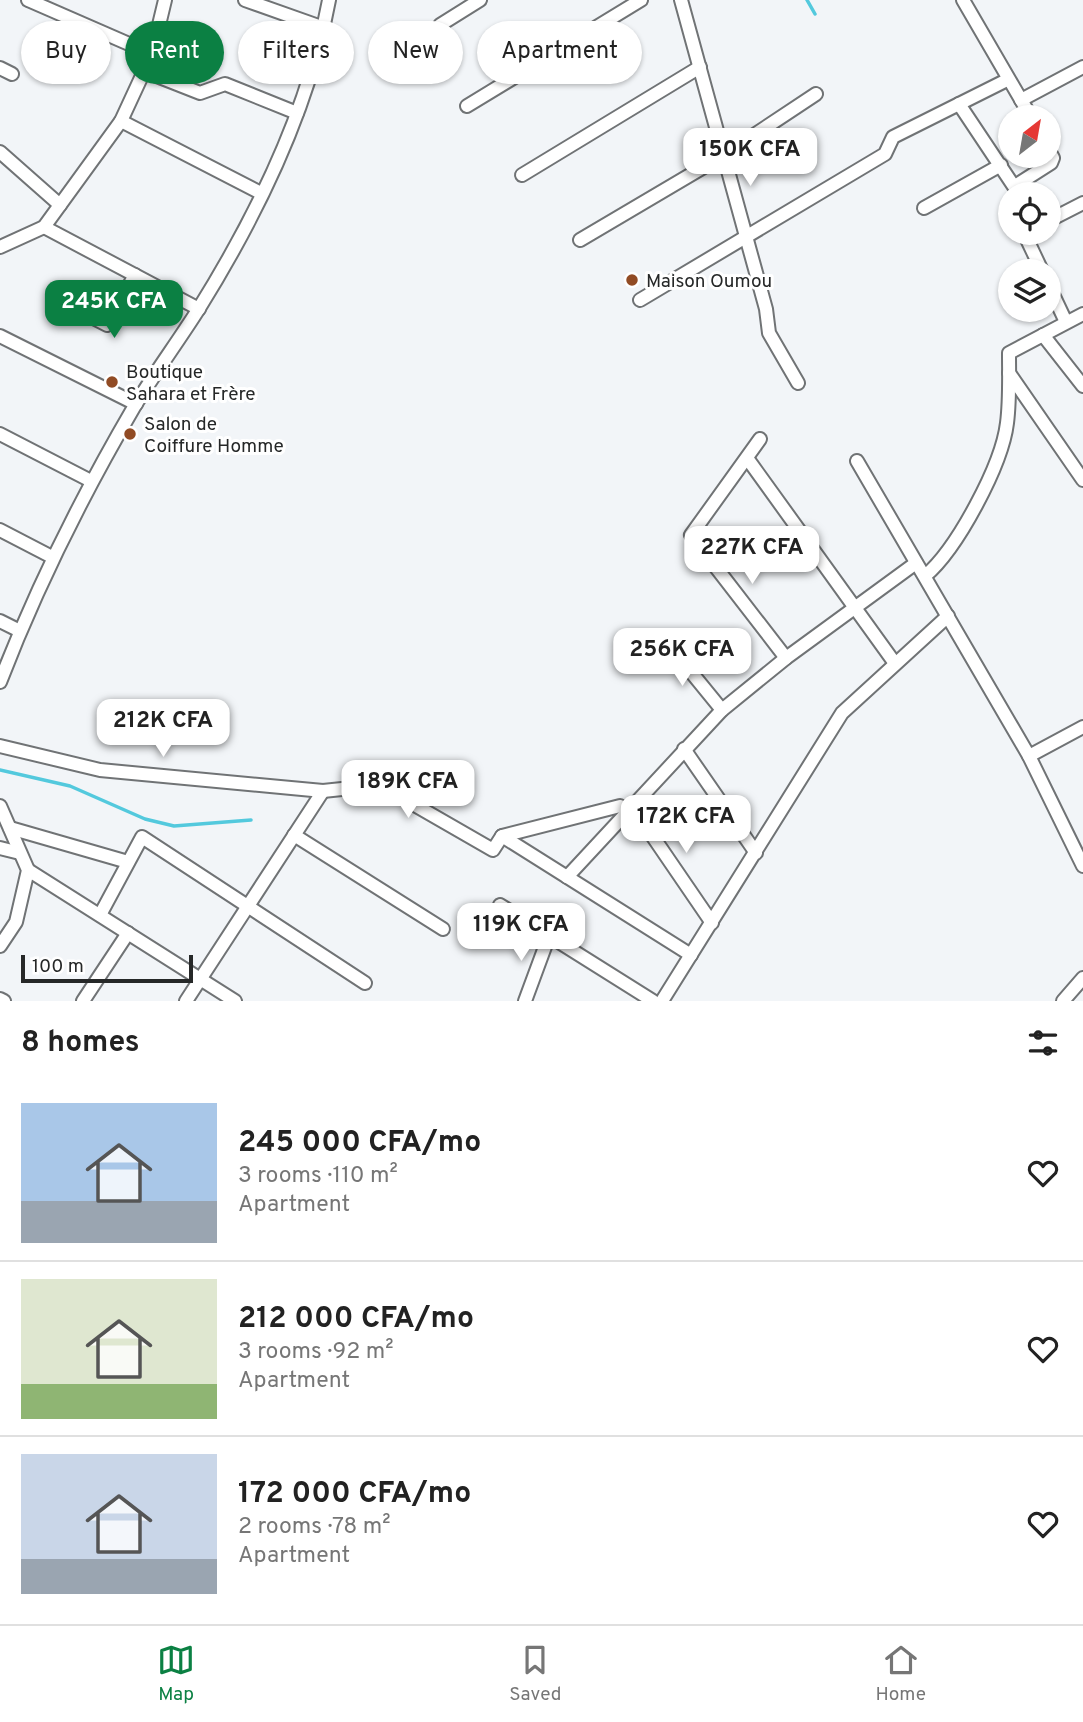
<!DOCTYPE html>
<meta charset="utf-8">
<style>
:root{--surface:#fff;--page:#f2f2f2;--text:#222;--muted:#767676;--line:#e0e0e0;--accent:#0b8043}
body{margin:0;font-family:Overpass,sans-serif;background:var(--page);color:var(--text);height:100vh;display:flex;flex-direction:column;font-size:26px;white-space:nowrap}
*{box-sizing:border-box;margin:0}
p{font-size:23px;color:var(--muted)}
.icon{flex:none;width:38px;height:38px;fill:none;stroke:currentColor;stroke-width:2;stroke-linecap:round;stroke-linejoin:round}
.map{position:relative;height:1001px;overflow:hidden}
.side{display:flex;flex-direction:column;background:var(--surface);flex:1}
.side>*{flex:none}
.guide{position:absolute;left:21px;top:21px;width:700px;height:63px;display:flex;gap:14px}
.needle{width:46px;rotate:31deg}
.tools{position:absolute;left:998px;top:105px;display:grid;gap:14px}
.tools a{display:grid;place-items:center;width:63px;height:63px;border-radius:50%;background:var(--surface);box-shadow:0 2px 5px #0004;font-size:35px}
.scale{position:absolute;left:21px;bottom:18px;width:172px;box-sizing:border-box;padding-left:7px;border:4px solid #262828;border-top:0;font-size:19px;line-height:24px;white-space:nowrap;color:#262828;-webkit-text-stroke:5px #fff;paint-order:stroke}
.price{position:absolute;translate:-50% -60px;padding:0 16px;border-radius:14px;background:#fff;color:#222;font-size:23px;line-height:46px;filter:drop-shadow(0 2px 4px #0008)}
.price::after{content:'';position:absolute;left:50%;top:42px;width:21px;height:16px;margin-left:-10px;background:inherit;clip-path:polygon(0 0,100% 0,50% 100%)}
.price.selected{background:var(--accent);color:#fff}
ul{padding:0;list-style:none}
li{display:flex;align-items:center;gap:21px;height:175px;padding:0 21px}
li+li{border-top:2px solid var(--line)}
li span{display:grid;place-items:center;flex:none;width:196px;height:140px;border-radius:0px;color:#555}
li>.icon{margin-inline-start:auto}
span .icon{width:84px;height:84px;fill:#fffc;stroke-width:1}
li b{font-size:30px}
h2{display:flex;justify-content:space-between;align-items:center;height:84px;padding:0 21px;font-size:30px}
.pill{padding:0 24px;border-radius:32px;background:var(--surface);box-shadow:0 2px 5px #0004;font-size:24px;line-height:63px}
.pill.selected{background:var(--accent);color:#fff}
.dock{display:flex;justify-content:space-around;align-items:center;height:98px;border-top:2px solid var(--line);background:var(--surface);font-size:19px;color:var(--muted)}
.dock a{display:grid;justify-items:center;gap:4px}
.dock .selected{color:var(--accent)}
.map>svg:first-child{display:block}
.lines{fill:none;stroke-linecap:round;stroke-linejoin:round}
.stream{stroke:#53c9dd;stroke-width:3.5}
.street-casing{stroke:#707375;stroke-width:16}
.street{stroke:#fff;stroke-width:12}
.poi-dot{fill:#914b24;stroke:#fff;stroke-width:2.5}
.labels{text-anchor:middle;stroke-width:6;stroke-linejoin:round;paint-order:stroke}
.poi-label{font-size:19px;fill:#262828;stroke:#fff;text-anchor:start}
</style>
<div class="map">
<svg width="1083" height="1001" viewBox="0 0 1083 1001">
<rect width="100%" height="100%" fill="#f2f5f8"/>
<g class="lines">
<!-- stream -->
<g class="stream">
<polyline points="807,0 815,14"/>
<polyline points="0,770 70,786 145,819 174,826 251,820"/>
</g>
<defs>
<g id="street">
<polyline points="28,0 152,54"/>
<polyline points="245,0 324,28"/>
<polyline points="681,0 766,309 769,333 798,383"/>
<polyline points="963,0 1031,117"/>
<polyline points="440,25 480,0"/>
<polyline points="0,68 12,74"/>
<polyline points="144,71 200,93 225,84 297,113"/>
<polyline points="1021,100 1083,67"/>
<polyline points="959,104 1019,194"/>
<polyline points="467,106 641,0"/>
<polyline points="121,121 261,193"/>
<polyline points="0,152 60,205"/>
<polyline points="522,175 700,67"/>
<polyline points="1015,186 1051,163 1053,158 1048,149"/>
<polyline points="924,208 1001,165"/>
<polyline points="1048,221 1083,203"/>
<polyline points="44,227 199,309"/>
<polyline points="1024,233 1042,271"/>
<polyline points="580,240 724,155 816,94"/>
<polyline points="0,247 44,227 121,121 152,54 165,0"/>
<polyline points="1048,284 1066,322"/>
<polyline points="640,300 885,154 893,137 1007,80"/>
<polyline points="60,301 107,325 135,275"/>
<polyline points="1043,335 1083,386"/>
<polyline points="0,336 136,404"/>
<polyline points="1009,373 1083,480"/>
<polyline points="0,434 91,481"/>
<polyline points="760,439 691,535 786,658"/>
<polyline points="747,458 894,662"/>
<polyline points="857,461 1029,756 1083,866"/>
<polyline points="0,530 52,557"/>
<path d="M925,576C957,549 1002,465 1007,423C1010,400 1009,376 1009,353L1083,314"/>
<polyline points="0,621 20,631"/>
<polyline points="669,645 722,710"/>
<path d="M0,682C37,586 82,496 134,407C154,374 177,343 198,310C256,217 309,109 329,0"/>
<polyline points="0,746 100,770 323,791 380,785 493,850 502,836 620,806 627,811"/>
<polyline points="684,749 756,853"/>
<polyline points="1029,756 1083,727"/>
<polyline points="0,806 28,870 16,922 0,946"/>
<polyline points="632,806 712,923"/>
<polyline points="10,828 128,862"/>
<polyline points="294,835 443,929"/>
<polyline points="502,836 691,955"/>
<polyline points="0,848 20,853"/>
<polyline points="28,870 235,1001"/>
<polyline points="567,877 722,710 786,658 916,563"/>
<polyline points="500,905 653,1001"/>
<polyline points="100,915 142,837 365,983"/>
<polyline points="0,999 4,1001"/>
<polyline points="83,1001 128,933"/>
<polyline points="186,1001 323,791"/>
<polyline points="525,1001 549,936"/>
<polyline points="662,1001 842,713 948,616"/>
<polyline points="1063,1001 1083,978"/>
</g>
</defs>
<!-- street casing -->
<use href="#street" class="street-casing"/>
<!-- street -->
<use href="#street" class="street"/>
</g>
<!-- markers -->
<g class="poi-dot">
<circle cx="632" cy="280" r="7"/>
<circle cx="112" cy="382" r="7"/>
<circle cx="130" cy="434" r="7"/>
</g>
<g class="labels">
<!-- poi labels -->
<g class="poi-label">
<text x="646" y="287">Maison Oumou</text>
<text x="126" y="378">Boutique<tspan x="126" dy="22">Sahara et Frère</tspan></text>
<text x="144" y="430">Salon de<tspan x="144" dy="22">Coiffure Homme</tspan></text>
</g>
</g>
</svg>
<div class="tools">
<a><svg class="needle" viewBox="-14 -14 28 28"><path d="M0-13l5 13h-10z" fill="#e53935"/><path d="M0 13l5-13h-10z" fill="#767676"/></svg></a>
<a><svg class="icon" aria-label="locate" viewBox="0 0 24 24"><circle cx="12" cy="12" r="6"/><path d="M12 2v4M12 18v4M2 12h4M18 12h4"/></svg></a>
<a><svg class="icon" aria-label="layers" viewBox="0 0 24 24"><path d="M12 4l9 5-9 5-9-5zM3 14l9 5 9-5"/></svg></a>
</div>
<div class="scale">100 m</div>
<b class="price" style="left:750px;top:188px">150K CFA</b>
<b class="price selected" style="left:114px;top:340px">245K CFA</b>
<b class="price" style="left:752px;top:586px">227K CFA</b>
<b class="price" style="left:682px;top:688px">256K CFA</b>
<b class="price" style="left:163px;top:759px">212K CFA</b>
<b class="price" style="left:408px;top:820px">189K CFA</b>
<b class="price" style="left:686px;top:855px">172K CFA</b>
<b class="price" style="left:521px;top:963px">119K CFA</b>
<div class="guide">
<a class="pill">Buy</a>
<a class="pill selected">Rent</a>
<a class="pill">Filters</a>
<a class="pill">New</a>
<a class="pill">Apartment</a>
</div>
</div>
<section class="side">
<h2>8 homes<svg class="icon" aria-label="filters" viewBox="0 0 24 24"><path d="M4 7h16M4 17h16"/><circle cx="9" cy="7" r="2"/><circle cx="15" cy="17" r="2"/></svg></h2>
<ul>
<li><span style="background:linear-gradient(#a9c7e8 70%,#9aa5b1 0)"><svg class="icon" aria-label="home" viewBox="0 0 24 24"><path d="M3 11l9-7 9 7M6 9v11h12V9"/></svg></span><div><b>245 000 CFA/mo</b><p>3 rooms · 110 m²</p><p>Apartment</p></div><svg class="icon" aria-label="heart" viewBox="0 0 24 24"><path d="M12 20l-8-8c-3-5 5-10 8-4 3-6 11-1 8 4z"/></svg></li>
<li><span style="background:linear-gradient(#dfe7d0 75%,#8fb573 0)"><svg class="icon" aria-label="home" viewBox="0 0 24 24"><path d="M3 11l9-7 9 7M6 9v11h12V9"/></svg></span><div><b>212 000 CFA/mo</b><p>3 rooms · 92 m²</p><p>Apartment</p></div><svg class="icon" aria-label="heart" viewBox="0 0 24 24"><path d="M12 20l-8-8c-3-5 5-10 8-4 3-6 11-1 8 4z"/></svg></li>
<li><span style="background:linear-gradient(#c9d6e8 75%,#9aa5b1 0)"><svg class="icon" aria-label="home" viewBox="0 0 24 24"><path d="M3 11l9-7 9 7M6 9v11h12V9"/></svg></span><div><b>172 000 CFA/mo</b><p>2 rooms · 78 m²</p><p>Apartment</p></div><svg class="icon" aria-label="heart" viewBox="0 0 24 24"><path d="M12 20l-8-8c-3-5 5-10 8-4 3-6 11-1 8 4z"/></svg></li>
</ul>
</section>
<nav class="dock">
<a class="selected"><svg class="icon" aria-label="map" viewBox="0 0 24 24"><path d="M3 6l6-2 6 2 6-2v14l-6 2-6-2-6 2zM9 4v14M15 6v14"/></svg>Map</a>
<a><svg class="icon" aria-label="saved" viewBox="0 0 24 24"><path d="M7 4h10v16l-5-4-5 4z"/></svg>Saved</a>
<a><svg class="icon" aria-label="home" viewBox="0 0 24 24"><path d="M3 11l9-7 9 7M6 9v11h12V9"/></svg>Home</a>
</nav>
